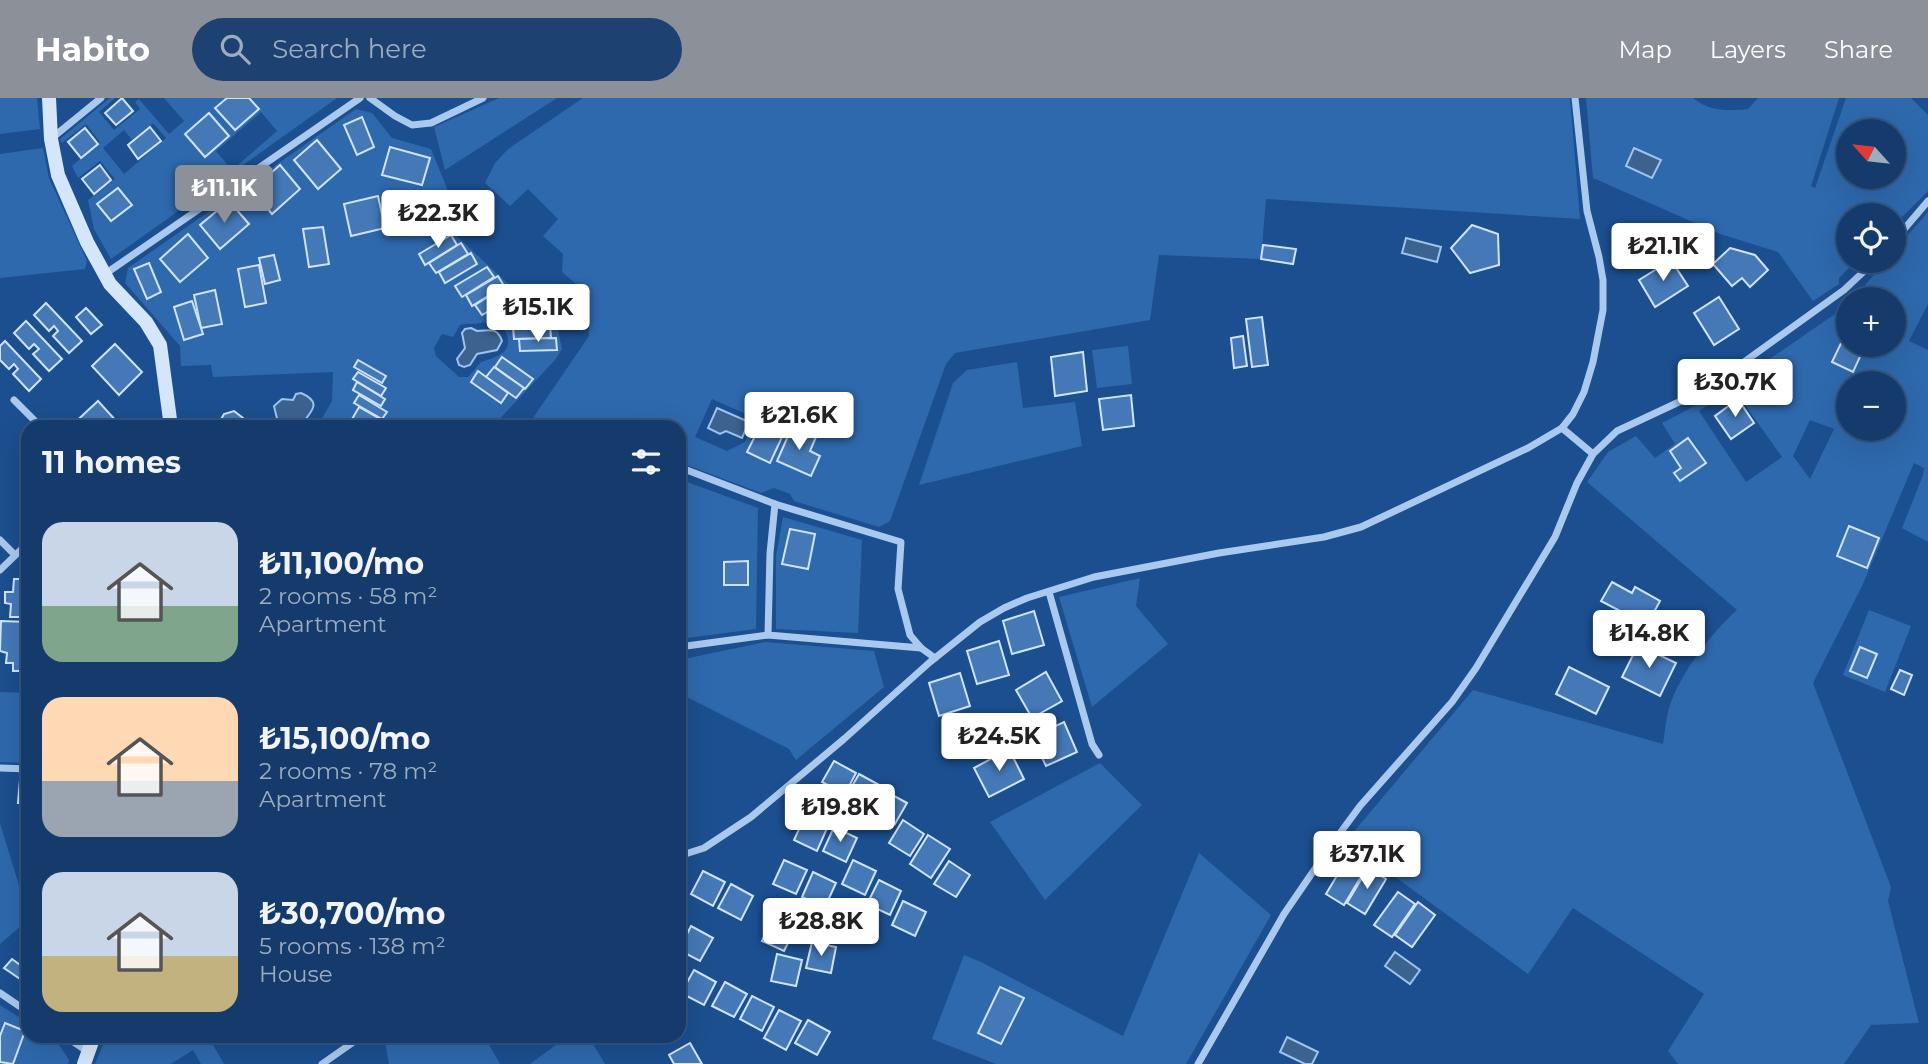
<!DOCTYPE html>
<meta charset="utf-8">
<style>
:root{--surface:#143b6b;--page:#1d4271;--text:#f1f3f6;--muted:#9dadc1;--line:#33557e;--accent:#8c9099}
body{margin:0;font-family:Montserrat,sans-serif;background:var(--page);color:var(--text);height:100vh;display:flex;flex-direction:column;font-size:26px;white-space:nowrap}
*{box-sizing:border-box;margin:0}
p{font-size:23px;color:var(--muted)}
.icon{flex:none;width:38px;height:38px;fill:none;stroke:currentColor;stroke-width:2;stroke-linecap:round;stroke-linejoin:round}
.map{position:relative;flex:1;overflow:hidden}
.side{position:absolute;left:21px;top:322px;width:665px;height:623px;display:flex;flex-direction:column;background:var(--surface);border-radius:21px;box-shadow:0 7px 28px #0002,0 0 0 2px var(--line)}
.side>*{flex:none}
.needle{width:46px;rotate:297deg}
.buttons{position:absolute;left:1836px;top:21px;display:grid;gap:14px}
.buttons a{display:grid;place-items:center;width:70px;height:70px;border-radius:50%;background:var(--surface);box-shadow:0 7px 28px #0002,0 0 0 2px var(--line);font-size:35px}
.price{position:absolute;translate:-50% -60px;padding:0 16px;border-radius:7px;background:#fff;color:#222;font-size:23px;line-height:46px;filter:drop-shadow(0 2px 4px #0008)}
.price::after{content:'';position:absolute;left:50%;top:42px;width:21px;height:16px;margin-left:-10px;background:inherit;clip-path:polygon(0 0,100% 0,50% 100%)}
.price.on{background:var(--accent);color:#fff}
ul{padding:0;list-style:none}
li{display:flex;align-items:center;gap:21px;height:175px;padding:0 21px}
li span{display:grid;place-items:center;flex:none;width:196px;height:140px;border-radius:21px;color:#555}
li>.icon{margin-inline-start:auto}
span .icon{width:84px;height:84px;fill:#fffc;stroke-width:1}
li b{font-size:30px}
h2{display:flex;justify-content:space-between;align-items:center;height:84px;padding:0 21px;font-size:30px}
header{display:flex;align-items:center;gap:42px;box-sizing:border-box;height:98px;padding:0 35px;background:var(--accent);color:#fff}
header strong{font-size:33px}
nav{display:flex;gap:38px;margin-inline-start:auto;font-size:24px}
.search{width:490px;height:63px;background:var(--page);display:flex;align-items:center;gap:18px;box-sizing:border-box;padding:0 24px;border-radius:38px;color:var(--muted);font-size:26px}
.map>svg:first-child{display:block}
.green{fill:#2e69ad;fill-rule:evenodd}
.water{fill:#3c6290;stroke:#9cc4f0;stroke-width:2}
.building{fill:#4478b7;stroke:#cfe3fa;stroke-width:2}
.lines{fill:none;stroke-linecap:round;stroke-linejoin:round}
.street{stroke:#a9c9ee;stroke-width:7}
.secondary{stroke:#d6e6fa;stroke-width:14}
</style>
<header>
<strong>Habito</strong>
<div class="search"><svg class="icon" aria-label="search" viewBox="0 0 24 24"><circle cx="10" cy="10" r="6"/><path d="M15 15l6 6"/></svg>Search here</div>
<nav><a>Map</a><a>Layers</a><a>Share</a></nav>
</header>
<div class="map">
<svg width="1928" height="966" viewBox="0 0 1928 966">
<rect width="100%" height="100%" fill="#1b4f8f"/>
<!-- green -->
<g class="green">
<polygon points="0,0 37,0 40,31 0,36"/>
<path d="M110,0H115L99,14L114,32L140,11L135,4L139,1L169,36L184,23L164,0H337L111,161L94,131L88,102L115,81L100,63L78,80L72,68L100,44L86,26L62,45L60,41ZM261,14L277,33L232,72L216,53ZM153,25L166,40L124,76L103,50L124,32L132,42Z"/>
<polygon points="499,0 557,0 445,72 434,29"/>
<path d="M583,0H1570L1580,121L1266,101L1261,161L1159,157L1150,222L955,255L946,266L890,423L879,429L794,403L790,396L774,390L761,395L679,364V329H531L533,320L589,238V197L562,174L563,156L543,138L558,121L528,91L510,108L485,85L495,65L508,51ZM712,301L755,320L745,344L727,353L695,339Z"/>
<path d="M1586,0H1693C1710,14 1728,13 1748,11L1758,0H1839L1811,88L1815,90L1846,0H1911L1928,17V93L1894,127V117H1848V163H1856L1839,180V186L1813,203L1778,154L1720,136L1593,80ZM1848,33H1894V79H1848Z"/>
<path d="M356,11L372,15L392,40L431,51L460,122L448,130L558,232L562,251L555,262L492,329H317L332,303L333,274L213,279L211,267L181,268L180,248L125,185L128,170ZM488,223L502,227C517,252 502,258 481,264L468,279H459L436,258L434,250L442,236L453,239L460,227C470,224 476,228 488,223Z"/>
<polygon points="43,50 49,80 87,163 85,171 0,180 0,56"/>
<path d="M1928,114V206L1909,243L1928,252V444L1902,430L1923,377L1924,370L1914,365L1863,486L1813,585L1891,789L1888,803L1919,925L1871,927L1844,966H1678L1668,953L1704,896L1573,810L1528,876L1346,743L1473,592L1663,646C1665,633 1666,619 1670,607C1680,576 1712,534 1737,512L1587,384L1608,354L1636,338L1655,360L1675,346L1662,325C1727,293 1788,248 1848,207V247H1894V201H1854L1885,163H1894V153ZM1848,285H1894V331H1848ZM1733,290L1782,359L1746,384L1699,313ZM1810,322L1834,331L1810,381L1793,358Z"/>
<polygon points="1128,248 1132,286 1097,290 1092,252"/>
<polygon points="1017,264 1023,310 1075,304 1082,348 919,387 953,285 967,272"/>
<polygon points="679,381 758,410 756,531 679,541"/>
<polygon points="783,419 862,442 858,535 776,531 776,458"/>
<polygon points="1140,480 1136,508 1168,546 1092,609 1059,499"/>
<polygon points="1869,512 1911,528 1885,594 1843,577"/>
<polygon points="765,544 874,553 884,589 796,662 789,651 679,595 679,562"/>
<polygon points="0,594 28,595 28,665 0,664"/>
<polygon points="1100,665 1142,707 1045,802 990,724"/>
<polygon points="0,725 28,817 28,822 0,846"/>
<polygon points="1199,755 1271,817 1186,966 996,966 932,941 964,857 981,864 1123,938"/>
<path d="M0,907L28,925V938C53,938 56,941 69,962L68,966H0Z"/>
<polygon points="107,938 208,938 224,966 201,966 193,952 171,966 95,966"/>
<polygon points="384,938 484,938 500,966 389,966"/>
<polygon points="568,938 588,938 605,966 530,966"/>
</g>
<!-- water -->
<g class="water">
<polygon points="1634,50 1661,62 1652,80 1626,68"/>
<polygon points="1406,140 1441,149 1437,164 1402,155"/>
<path d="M471,230L477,233C489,233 497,228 502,243L497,252L477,256L470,267L464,269L459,267L457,261L465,250L462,235L465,231Z"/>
<path d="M301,295C326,306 307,315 301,329H279L274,308L282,301L293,302L296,296Z"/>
<polygon points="717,310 749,324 742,340 726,333 720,336 708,330"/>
<polygon points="1395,854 1420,872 1410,886 1385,868"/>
<polygon points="1287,939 1318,954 1312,966 1305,966 1280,954"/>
</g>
<!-- building -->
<g class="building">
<polygon points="122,0 133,13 116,27 105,15"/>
<polygon points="227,0 249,0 259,11 235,32 215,10"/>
<polygon points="209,15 229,38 205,59 185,36"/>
<polygon points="362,19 374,49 357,57 344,27"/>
<polygon points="150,29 161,43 138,61 128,47"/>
<polygon points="85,30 98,46 81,60 68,44"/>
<polygon points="317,42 341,71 318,91 294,62"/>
<polygon points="390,49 430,60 422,87 382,77"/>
<polygon points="100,67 111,82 94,96 82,81"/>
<polygon points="280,67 300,91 272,116 252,92"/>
<polygon points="118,90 132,107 111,123 97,106"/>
<polygon points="378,98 385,130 351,138 344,106"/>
<polygon points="229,103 249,126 220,151 200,127"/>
<polygon points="423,107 433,123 411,137 401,120"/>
<polygon points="1472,127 1498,136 1499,167 1470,175 1451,150"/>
<polygon points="323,129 329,166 309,169 303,131"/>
<polygon points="188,136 208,160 180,184 160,161"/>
<polygon points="451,137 457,147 425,167 419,156"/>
<polygon points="461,145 468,156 436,175 429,165"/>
<polygon points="1263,147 1296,151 1293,166 1261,161"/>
<polygon points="1730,150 1755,157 1768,172 1750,189 1742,180 1732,188 1713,166"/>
<polygon points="471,155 477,166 445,185 439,174"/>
<polygon points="274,157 280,182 265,186 259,160"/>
<polygon points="1671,162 1688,188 1655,209 1639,182"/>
<polygon points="149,165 161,194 147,201 134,171"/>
<polygon points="259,167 266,205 245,209 238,171"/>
<polygon points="487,169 494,179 462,199 455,188"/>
<polygon points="498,178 504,188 472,208 466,197"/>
<polygon points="507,187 514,198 482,217 475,207"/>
<polygon points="215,192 222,226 201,230 194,197"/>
<polygon points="1719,199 1739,231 1714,247 1694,215"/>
<polygon points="192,203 203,236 184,242 174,209"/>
<polygon points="46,205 82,243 69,255 53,238 58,233 54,228 49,233 34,217"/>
<polygon points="86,210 102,227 91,236 76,219"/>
<polygon points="537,214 538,227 507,228 507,216"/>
<polygon points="1262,219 1268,267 1252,269 1246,221"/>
<polygon points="26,223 62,261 49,273 33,256 39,251 34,246 29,251 14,235"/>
<polygon points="550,227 551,240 514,241 513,229"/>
<polygon points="1243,238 1247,268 1234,270 1231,240"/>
<polygon points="556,240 557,252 520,253 519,241"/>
<polygon points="1843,241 1848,243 1848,247 1864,250 1853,274 1832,264"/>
<polygon points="5,243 41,281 29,293 13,276 18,271 14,266 9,271 0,262 0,248"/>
<polygon points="115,246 142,274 119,297 92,268"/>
<polygon points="1083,254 1087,293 1055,298 1051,259"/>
<polygon points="502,259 533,281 525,291 495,269"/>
<polygon points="358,262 386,278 382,285 354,269"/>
<polygon points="1772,263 1779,275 1763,285 1756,273"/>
<polygon points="494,269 524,290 516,300 486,279"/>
<polygon points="478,273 508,295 501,305 471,284"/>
<polygon points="358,274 386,290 381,298 353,281"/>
<polygon points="357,284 385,301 381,308 353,292"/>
<polygon points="359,297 387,314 382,321 354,305"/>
<polygon points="1131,297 1134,328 1103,332 1099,301"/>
<polygon points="1738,301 1754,325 1731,341 1715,318"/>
<polygon points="98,303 119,326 115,329 70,329"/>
<polygon points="359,309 387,325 385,329 361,329 351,323"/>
<polygon points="234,313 243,320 243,329 220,329 220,323 224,316"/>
<polygon points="761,326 783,337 770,365 747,354"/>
<polygon points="792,329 816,339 810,353 820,358 811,378 777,363"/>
<polygon points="1688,340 1706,365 1680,383 1674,375 1681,370 1670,353"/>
<polygon points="1849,428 1879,440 1867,470 1837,458"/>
<polygon points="790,431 815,436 808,471 782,466"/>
<polygon points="748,463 748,487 724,487 724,464"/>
<polygon points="14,481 28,481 27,519 10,519 11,506 5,505 5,494 13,494"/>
<polygon points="1612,484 1632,495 1635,489 1660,503 1644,533 1617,518 1620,513 1601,503"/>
<polygon points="1034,513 1044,547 1012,556 1003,523"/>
<polygon points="1,523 28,524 28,585 22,585 23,573 13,573 13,565 6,565 7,555 0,553"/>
<polygon points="999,543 1009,577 977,586 967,553"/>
<polygon points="1638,547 1676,565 1660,598 1622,579"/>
<polygon points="1860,549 1877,556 1867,580 1850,573"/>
<polygon points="1569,569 1609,589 1596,616 1556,596"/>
<polygon points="1900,572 1912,577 1904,597 1891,591"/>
<polygon points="1046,574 1062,603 1032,620 1016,592"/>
<polygon points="960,575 970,608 939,618 929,585"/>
<polygon points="1064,624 1077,654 1046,668 1032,639"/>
<polygon points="1009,651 1024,681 989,699 974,670"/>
<polygon points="834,663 856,675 845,696 822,684"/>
<polygon points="859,676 881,688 869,709 847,697"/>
<polygon points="20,682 28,683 28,705 18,705"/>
<polygon points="885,693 907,705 895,726 873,714"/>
<polygon points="805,718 828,728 817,753 794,742"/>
<polygon points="903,722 924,736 910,758 889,745"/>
<polygon points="834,729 857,740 846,764 823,753"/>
<polygon points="928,737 950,751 931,780 910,766"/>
<polygon points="1347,761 1365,772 1344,807 1326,796"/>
<polygon points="784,762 807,772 796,796 773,786"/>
<polygon points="853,762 876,773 865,797 842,786"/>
<polygon points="949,763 970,777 956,799 934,786"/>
<polygon points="1368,770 1386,781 1365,816 1347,805"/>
<polygon points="703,773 725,784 713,808 691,796"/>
<polygon points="813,774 836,785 825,809 802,799"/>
<polygon points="879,782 901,793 890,817 867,806"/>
<polygon points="731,786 753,798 741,822 718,810"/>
<polygon points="1398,794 1415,806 1392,839 1374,827"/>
<polygon points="903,803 926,814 915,838 892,827"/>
<polygon points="831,804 856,809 851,835 826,830"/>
<polygon points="1418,804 1435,817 1412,849 1395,837"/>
<polygon points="773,818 796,829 784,853 762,843"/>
<polygon points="691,828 713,840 700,863 679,852"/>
<polygon points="812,844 836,849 831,875 806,870"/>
<polygon points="777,856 802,862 796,888 771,883"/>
<polygon points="12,861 27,872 20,881 4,870"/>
<polygon points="694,872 716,884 704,907 681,895"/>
<polygon points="725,884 747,896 734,919 712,908"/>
<polygon points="1000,889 1024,900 1001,946 978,935"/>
<polygon points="752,898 774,909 762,933 740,921"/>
<polygon points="779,912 801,923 786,952 764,940"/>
<polygon points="808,922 830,934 817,957 795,945"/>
<polygon points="5,925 25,933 13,966 0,964 0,938"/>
<polygon points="690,945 702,966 674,966 669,957"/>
</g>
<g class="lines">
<!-- street -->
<g class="street">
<polyline points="370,0 395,18 412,27 431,25 483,0"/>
<polyline points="52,40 101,0"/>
<polyline points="1894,143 1928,103"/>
<polyline points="105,176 360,0"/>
<polyline points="14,302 41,329"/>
<polyline points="1562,330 1593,356"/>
<polyline points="679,369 775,406 901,444 898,491 910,537 921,550 935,560"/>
<polyline points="775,406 770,455 768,537 921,550"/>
<polyline points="0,442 15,457"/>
<polyline points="0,472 28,445"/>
<polyline points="1049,494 1092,646 1099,657"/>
<polyline points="679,549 768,537"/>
<polyline points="0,670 28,671"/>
<polyline points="679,758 704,750 751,719 844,641 930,564 980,524 1004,510 1027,500 1094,479 1219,455 1324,439 1361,429 1528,350 1562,330 1573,316 1584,294 1593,264 1603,212 1603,182 1599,159 1587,113 1575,0"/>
<polyline points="0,895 28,914"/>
<polyline points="65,938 87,953"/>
<polyline points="322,966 362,938"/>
<polyline points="1198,966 1284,816 1332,746 1360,708 1452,604 1476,570 1555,439 1577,385 1593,356 1617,333 1679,304 1737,269 1844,192 1875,163"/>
</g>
<!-- secondary -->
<g class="secondary">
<polyline points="49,0 51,41 58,77 87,144 110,186 146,224 160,247 171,329"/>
<polyline points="84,966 94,938"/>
</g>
</g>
</svg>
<div class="buttons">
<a><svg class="needle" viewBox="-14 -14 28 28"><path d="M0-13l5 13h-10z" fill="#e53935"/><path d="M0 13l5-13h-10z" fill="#9dadc1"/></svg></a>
<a><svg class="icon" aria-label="locate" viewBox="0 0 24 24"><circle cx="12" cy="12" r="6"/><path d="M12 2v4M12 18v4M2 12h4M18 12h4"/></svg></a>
<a>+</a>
<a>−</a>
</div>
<b class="price on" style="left:224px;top:127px">₺11.1K</b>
<b class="price" style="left:438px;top:152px">₺22.3K</b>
<b class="price" style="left:1663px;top:185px">₺21.1K</b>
<b class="price" style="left:538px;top:246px">₺15.1K</b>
<b class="price" style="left:1735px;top:321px">₺30.7K</b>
<b class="price" style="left:799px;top:354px">₺21.6K</b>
<b class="price" style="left:1649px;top:572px">₺14.8K</b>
<b class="price" style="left:999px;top:675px">₺24.5K</b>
<b class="price" style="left:840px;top:746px">₺19.8K</b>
<b class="price" style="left:1367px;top:793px">₺37.1K</b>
<b class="price" style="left:821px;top:860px">₺28.8K</b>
<section class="side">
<h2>11 homes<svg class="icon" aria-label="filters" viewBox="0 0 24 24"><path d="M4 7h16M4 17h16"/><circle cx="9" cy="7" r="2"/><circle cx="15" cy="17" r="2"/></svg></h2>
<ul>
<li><span style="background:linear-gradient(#c9d6e8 60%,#7fa58c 0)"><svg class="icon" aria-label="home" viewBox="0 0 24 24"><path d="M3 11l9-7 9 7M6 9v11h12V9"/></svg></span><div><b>₺11,100/mo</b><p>2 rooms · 58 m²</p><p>Apartment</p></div></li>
<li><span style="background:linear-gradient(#ffd9b3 60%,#9aa5b1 0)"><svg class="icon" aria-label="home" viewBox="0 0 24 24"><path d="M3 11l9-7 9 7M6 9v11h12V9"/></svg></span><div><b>₺15,100/mo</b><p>2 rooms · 78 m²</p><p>Apartment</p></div></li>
<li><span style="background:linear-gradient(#c9d6e8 60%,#c2b280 0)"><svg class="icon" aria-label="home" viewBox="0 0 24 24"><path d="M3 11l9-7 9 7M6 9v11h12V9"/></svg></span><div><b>₺30,700/mo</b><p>5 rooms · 138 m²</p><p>House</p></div></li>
</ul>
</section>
</div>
